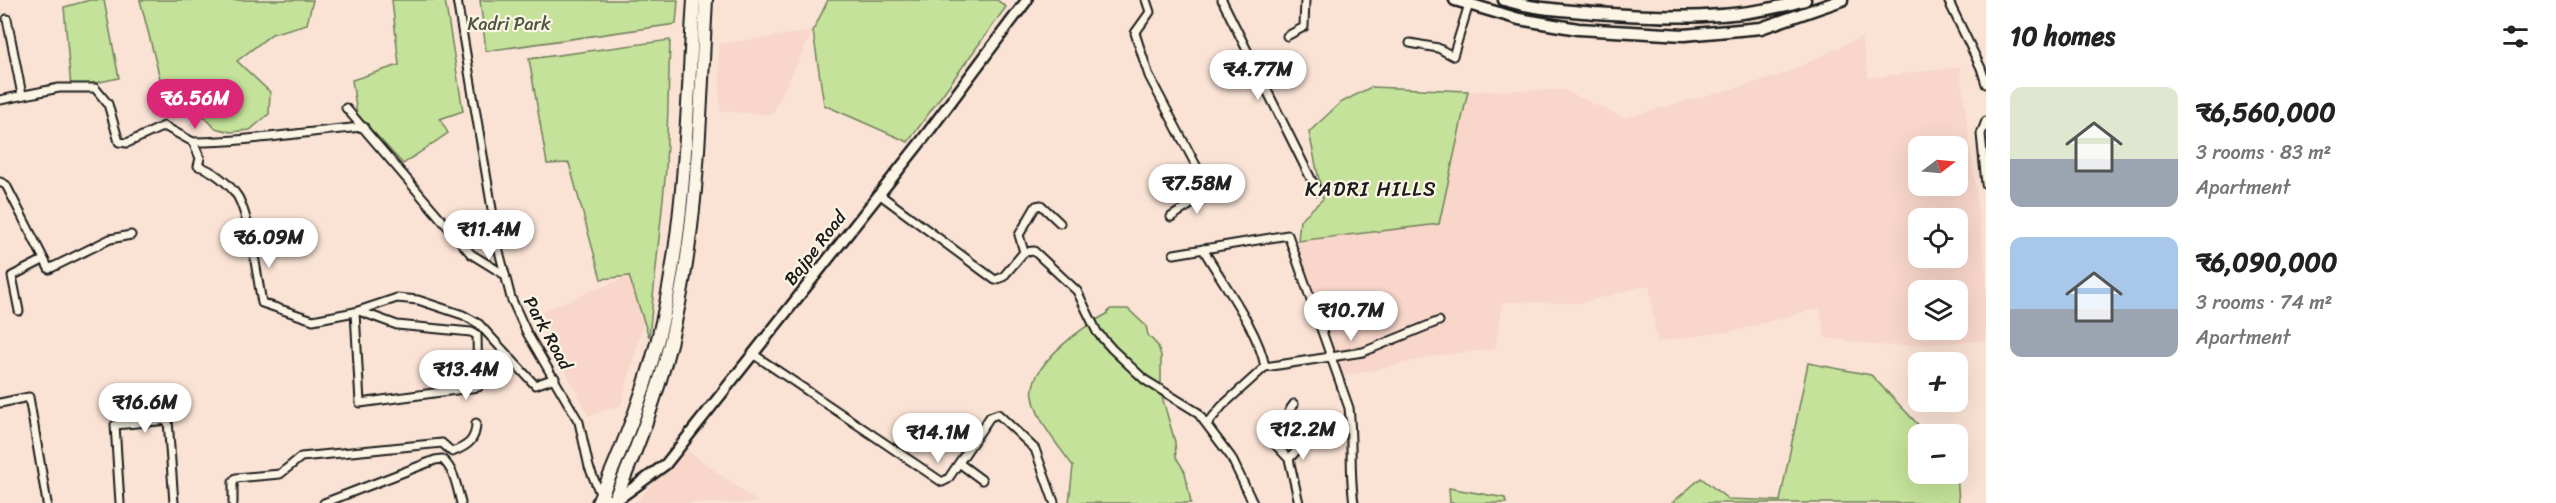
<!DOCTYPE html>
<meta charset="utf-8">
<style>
:root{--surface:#fff;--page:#f2f2f2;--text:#222;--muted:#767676;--accent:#db2777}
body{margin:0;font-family:Sriracha,sans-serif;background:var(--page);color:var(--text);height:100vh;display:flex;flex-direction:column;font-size:22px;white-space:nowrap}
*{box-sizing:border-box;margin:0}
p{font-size:20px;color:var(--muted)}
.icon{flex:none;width:33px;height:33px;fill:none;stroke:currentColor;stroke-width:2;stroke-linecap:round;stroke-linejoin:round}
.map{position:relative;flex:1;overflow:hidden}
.sheet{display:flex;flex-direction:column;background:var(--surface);width:570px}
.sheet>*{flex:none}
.needle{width:39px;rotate:74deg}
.buttons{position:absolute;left:1908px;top:136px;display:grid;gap:12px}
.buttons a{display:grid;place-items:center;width:60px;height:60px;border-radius:12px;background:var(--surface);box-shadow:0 6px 24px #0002;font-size:30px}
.price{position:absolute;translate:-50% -51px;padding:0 14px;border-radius:21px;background:#fff;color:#222;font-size:20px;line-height:39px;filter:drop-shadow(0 2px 3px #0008)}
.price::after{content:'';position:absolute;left:50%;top:36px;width:18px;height:14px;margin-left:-9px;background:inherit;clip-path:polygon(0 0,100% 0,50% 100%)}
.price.active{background:var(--accent);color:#fff}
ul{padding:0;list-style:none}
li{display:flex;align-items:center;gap:18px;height:150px;padding:0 24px}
li span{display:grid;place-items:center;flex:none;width:168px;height:120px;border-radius:12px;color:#555}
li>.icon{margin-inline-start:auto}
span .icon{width:72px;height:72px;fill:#fffc;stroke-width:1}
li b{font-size:26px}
h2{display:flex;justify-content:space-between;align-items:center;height:72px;padding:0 24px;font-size:26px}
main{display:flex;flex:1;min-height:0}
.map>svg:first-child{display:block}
.built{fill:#f8d6ca;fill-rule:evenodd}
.green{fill:#c4e29a;stroke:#707f5b;stroke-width:1.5}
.water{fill:#94c7f1;stroke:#64839c;stroke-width:1.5}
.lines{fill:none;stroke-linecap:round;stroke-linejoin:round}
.shore{stroke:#4c6071;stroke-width:1.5}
.street-casing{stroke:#1c1c1c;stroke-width:11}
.secondary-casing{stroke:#1c1c1c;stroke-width:14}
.primary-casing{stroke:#1c1c1c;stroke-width:15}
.highway-casing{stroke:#1c1c1c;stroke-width:16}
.street{stroke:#fcf5e5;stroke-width:7}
.secondary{stroke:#fcf5e5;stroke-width:9}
.primary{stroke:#fcf5e5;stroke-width:10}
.highway{stroke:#fcf5e5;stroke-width:12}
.labels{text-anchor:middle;stroke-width:4.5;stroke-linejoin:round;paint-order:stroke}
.park-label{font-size:18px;fill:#4e5742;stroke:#fcf5e5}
.street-label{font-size:18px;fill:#1c1c1c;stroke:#fcf5e5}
.neighbourhood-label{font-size:20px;letter-spacing:1.5px;fill:#1c1c1c;stroke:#fcf5e5}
</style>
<main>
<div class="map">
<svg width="1986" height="503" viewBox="0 0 1986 503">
<rect width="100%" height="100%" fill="#fae3d5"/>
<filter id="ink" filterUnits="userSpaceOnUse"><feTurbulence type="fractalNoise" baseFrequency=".0167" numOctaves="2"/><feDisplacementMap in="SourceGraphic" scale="12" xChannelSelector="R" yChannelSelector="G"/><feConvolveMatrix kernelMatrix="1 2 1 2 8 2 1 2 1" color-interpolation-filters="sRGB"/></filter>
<g filter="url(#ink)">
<!-- built -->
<g class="built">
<polygon points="813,31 772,115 720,111 719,44"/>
<path d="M1861,37L1869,78L1960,67L1986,271V341L1887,346L1825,338L1820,308L1738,330L1657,342L1649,285L1581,303L1503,302L1495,349L1435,356L1342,377L1285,243L1439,224L1468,91L1564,90L1624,118L1779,76ZM1918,147H1958V186H1918ZM1918,219H1958V258H1918ZM1918,291H1958V330H1918Z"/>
<polygon points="629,276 644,321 621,405 589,416 551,343 542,311"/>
<polygon points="684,448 759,503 635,503"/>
</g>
<!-- green -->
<g class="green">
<polygon points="90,0 104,0 119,78 71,88 64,7"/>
<polygon points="140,0 313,0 307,24 272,34 237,61 270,92 269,114 250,130 231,132 215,128 196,108 166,102"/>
<polygon points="392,0 445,0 463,111 440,119 448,133 403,164 357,114 352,80 399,65"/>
<polygon points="480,0 678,0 676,24 486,51"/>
<polygon points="828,0 997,0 1006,7 908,142 824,105 813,31"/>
<polygon points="670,40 666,169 649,337 629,276 601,279 569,163 547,164 529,59"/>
<polygon points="1371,87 1468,91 1439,224 1298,241 1300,220 1323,199 1309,132 1340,103"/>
<path d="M1110,309H1128L1146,326L1148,335L1158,346L1161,355V393L1175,442L1176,457L1185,472L1191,503H1069L1073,466C1058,445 1038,423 1033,397C1027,366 1083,326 1107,314Z"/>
<polygon points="1808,363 1871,375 1928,435 1918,435 1918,474 1957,474 1959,503 1672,503 1701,478 1728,499 1780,501"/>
<polygon points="1449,488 1505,498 1506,503 1450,503"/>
</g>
<!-- water -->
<polygon class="water" points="307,226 311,247 258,252 253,231"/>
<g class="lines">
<!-- shore -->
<polygon class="shore" points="300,232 303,239 301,242 265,246 261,239 263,236"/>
<defs>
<g id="street">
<polyline points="457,0 499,251 511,298 527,333 579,422 589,467 601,496"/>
<polyline points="1146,0 1150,12 1135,33 1149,76 1210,192 1171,217"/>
<polyline points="1222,0 1317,191"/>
<polyline points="1948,0 1981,68 1986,84"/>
<polyline points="7,19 22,95"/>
<polyline points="1287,36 1304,27 1305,0"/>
<polyline points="1410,43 1438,48 1453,56 1469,4"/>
<path d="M0,100L59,88H95L108,104L119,142L127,143L164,126L193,142L200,158L198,166C211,169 230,184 238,197C250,219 257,276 262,303L313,320L355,312L397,298L418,300L463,315L479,324L535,385L555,378"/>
<polyline points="346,108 471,254 505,275"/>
<polyline points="1986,121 1981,134 1986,184"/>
<path d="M193,142C251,142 307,131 364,127"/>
<polyline points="0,182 6,185 49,269 110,239 131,235"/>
<polyline points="879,194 995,280 1003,277 1024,252 1019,235 1036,206 1041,205 1060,223"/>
<path d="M1203,249C1222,282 1259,331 1265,367L1222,406L1208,423"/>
<polyline points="1024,252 1034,251 1077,291 1097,332 1112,349 1145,380 1197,412 1231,457 1253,503"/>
<path d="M1174,254L1288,235L1349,408C1353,440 1349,471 1354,503"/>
<polyline points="19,311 12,276 43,260"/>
<polyline points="355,312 360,403 478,387 477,335 471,332 397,325 359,311"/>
<polyline points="753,354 942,482 948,479 990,417 998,414 1035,449 1054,502"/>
<polyline points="1265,367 1363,352 1439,321"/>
<polyline points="0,403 29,397 47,503"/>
<polyline points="1270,439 1289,459 1299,503"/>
<path d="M1289,459L1298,449C1294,432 1279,421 1294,404"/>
<polyline points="959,463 982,480"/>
<polyline points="120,503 115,425 168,420 174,503"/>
<path d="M233,503V482L236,478L280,474L301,457L442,443L452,452C468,446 476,440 476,423"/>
<path d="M324,503L435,460L442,459C455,470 457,488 461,503"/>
</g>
<polyline id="secondary" points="601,496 614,502 666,464 923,139 1027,0"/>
<g id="primary">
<polyline points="1455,0 1519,19 1578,29 1684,35 1761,28 1842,0"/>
<path d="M1504,0C1534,9 1563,10 1595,13C1665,18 1737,21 1805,0"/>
</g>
<g id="highway">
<path d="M598,503C624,444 649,382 663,318C686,214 687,106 694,0"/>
<path d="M613,503C639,445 662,384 675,322C699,217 700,107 706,0"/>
</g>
</defs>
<!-- street casing -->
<use href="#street" class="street-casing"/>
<!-- secondary casing -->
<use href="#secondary" class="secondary-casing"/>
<!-- primary casing -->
<use href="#primary" class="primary-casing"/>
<!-- highway casing -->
<use href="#highway" class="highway-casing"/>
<!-- street -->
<use href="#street" class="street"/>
<!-- secondary -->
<use href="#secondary" class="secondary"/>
<!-- primary -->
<use href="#primary" class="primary"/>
<!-- highway -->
<use href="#highway" class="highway"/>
</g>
</g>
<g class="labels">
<!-- park labels -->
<g class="park-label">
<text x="509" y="30">Kadri Park</text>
</g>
<!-- street labels -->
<g class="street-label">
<text transform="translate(815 248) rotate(-52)" y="6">Bajpe Road</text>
<text transform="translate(548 333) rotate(61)" y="6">Park Road</text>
</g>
<!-- neighbourhood labels -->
<g class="neighbourhood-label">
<text x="1371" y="196">KADRI HILLS</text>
</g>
</g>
</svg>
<div class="buttons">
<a><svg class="needle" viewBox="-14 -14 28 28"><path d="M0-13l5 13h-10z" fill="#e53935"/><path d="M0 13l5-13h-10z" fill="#767676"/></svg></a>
<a><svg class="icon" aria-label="locate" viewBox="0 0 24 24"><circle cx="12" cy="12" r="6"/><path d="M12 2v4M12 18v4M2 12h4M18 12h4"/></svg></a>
<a><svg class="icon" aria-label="layers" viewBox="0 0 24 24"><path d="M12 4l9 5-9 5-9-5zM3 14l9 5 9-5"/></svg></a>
<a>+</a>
<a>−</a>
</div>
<b class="price" style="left:1258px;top:101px">₹4.77M</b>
<b class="price active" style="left:195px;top:130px">₹6.56M</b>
<b class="price" style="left:1197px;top:215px">₹7.58M</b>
<b class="price" style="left:489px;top:261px">₹11.4M</b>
<b class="price" style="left:269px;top:269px">₹6.09M</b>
<b class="price" style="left:1351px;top:342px">₹10.7M</b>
<b class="price" style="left:466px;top:401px">₹13.4M</b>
<b class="price" style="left:145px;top:434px">₹16.6M</b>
<b class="price" style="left:1303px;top:461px">₹12.2M</b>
<b class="price" style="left:938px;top:464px">₹14.1M</b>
</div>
<section class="sheet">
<h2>10 homes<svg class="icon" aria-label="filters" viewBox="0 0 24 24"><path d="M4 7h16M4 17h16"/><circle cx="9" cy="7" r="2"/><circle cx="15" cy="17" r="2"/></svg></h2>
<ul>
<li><span style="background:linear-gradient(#dfe7d0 60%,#9aa5b1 0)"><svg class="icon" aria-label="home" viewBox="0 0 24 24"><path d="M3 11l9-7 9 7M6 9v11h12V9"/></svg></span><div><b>₹6,560,000</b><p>3 rooms · 83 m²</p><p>Apartment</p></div></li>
<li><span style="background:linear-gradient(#a9c7e8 60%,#9aa5b1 0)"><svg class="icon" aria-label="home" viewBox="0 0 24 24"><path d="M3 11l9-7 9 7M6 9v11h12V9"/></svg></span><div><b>₹6,090,000</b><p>3 rooms · 74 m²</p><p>Apartment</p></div></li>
</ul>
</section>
</main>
